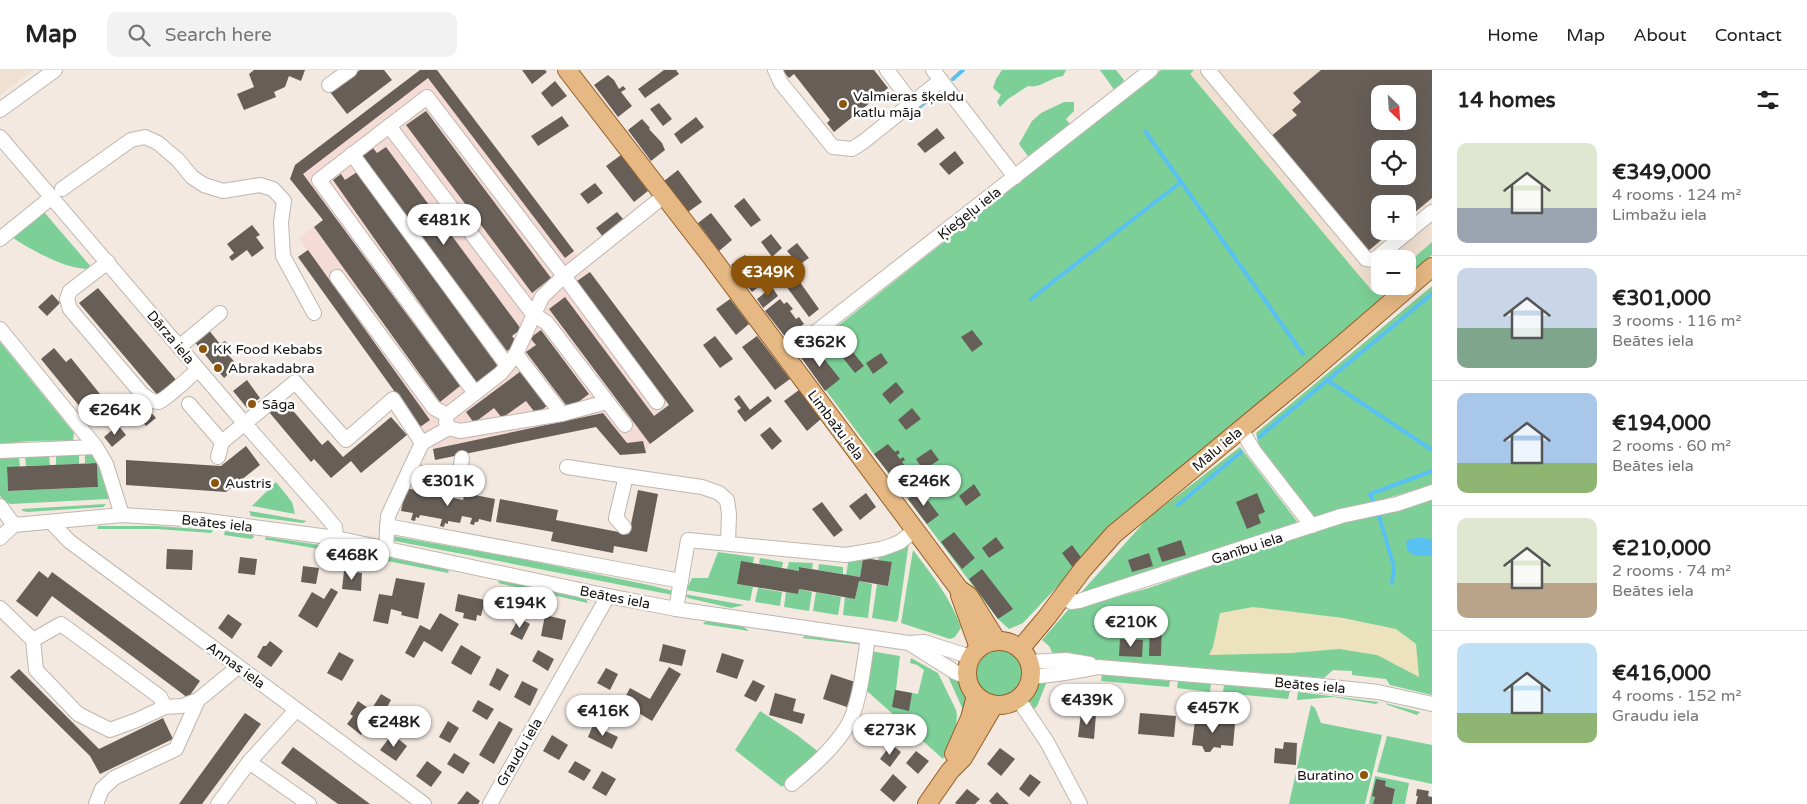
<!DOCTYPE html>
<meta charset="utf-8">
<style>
:root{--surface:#fff;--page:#f2f2f2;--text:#222;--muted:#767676;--line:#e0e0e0;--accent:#8d550a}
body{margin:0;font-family:"Varela Round",sans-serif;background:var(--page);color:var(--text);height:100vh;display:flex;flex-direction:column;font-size:19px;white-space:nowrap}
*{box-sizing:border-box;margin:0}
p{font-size:16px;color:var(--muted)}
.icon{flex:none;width:28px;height:28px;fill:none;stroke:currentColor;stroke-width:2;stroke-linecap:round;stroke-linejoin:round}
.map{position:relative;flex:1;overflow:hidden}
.details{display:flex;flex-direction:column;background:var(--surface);width:375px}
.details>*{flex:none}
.needle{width:32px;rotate:155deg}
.buttons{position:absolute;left:1371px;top:15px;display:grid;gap:10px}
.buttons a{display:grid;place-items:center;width:45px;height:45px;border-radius:10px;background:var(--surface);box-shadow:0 5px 20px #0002;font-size:25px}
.price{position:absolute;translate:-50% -42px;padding:0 11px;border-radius:18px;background:#fff;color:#222;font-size:16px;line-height:32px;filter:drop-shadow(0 1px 2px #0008)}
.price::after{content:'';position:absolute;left:50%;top:30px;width:15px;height:11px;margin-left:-8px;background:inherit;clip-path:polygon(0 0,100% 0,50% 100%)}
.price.selected{background:var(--accent);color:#fff}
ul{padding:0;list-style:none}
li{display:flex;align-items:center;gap:15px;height:125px;padding:0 25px}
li+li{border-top:1px solid var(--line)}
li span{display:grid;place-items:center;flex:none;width:140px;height:100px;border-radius:10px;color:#555}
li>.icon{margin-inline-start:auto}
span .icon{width:60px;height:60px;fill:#fffc;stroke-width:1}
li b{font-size:21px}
h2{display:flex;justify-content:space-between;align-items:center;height:60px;padding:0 25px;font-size:21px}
header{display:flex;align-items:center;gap:30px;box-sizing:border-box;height:70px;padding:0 25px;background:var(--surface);border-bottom:1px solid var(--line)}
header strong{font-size:24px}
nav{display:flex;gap:28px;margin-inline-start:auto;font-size:18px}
.search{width:350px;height:45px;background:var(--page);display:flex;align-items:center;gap:12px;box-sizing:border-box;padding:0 18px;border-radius:10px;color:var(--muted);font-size:19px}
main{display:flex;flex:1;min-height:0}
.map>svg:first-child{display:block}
.built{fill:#efe0d1;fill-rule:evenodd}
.industrial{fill:#f5dbd5}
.green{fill:#7cd097}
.sand{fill:#ece2bd}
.water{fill:#59c0f2}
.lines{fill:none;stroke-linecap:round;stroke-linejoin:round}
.stream{stroke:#59c0f2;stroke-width:4}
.building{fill:#675e58;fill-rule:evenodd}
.minor-casing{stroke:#bfb6ae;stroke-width:16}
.major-casing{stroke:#925f26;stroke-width:20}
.minor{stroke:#fff;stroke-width:14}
.major{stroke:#e6b884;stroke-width:18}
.poi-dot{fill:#8d550a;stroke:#fff;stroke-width:2}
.labels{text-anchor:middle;stroke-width:5;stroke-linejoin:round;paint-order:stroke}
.poi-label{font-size:14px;fill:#15120f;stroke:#fff;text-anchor:start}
.street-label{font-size:14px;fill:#15120f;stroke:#fff}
</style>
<header>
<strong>Map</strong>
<div class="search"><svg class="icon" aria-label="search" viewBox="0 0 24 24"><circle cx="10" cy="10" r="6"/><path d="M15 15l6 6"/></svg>Search here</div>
<nav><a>Home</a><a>Map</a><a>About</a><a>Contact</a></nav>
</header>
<main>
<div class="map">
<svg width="1432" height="734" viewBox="0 0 1432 734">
<rect width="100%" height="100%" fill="#f3e9e1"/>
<!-- built -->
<g class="built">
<polygon points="0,0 33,0 0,25"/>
<path d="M1169,0H1432V185L1408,205V189H1380V216H1395L1374,234ZM1380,24H1408V51H1380ZM1380,79H1408V106H1380ZM1380,134H1408V161H1380Z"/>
</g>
<!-- industrial -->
<polygon class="industrial" points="420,0 437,0 694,341 650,374 646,383 620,385 596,357 435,390 433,379 420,357 298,187 307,180 299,168 323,150 290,109 295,95"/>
<!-- green -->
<g class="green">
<path d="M1002,0H1066L1063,6C1051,7 1040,19 1028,16L1008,29L1000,37L997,32L1001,25L993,18L996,9Z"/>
<polygon points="1100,0 1116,0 1124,10 1115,21"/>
<polygon points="1161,0 1194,0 1190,4 1373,222 1380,216 1395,216 1311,289 1199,381 1117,453 1023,553 1009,559 998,549 800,286"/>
<polygon points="1064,32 1074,32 1074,41 1066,49 1070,54 1087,45 1030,89 1019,74 1032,51 1041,43"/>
<path d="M44,142L92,198C71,203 30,179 13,168Z"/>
<polygon points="1432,172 1432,185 1408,205 1408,193"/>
<polygon points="1432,216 1432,415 1319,448 1311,446 1259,376 1256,363"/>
<path d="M0,272L74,363L73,371C55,371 15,369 0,377Z"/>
<polygon points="1240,377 1299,454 1078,526 1147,449"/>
<polygon points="85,382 89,382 100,389 109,424 108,429 11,434 7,433 0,426 0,387 19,387 20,397 7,397 8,421 98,417 97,393 85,393"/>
<polygon points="56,383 79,384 79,394 56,395"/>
<polygon points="25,386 49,386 50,395 26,396"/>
<polygon points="276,412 292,432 295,444 252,436"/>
<polygon points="1432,424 1432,625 1390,615 1386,609 1352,605 1352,601 1333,600 1324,608 1054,586 1049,576 1042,570 1068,540 1149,518 1269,475"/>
<polygon points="106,434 103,437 27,442 23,441 21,439"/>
<polygon points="249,441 307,451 303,453 257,447 251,446"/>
<polygon points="98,456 157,456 213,460 211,463 157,459 97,459"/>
<polygon points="225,461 252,464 254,467 251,469 224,465"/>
<polygon points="388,465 522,489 649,515 673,521 673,525 390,470"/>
<polygon points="266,467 327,476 331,479 330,481 268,470 265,470"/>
<polygon points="909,472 898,550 896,552 872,548 877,514 888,516 892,493 878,490 882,480"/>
<polygon points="342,479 445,498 449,501 448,503 342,482"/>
<path d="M913,480C932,505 951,528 961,558L955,567L950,569L901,553Z"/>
<polygon points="718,482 754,487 753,493 737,514 753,517 750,531 686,520 692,508 708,508"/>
<polygon points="875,482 874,489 863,488 860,507 846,505 849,487"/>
<polygon points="760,488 783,492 782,498 759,494"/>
<polygon points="789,492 813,493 812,499 800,497 799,501 787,499"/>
<polygon points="819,494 843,497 843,504 818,500"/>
<polygon points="500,510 585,527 588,533 498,513"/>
<polygon points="859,511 872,514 868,548 843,545 845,527 855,529"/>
<polygon points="758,518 782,522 780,536 755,532"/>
<polygon points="799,519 812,522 809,541 784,537 786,522 798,524"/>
<polygon points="816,522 841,527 838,545 813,541"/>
<polygon points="684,524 744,535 731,538 688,528"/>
<polygon points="707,550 744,557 749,561 703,554"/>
<polygon points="805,566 863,573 864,575 802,568"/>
<circle cx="999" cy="603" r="26"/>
<polygon points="870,581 900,586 896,620 918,624 924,600 917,595 910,593 911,588 938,603 956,640 957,646 956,656 943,689 867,621 864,616"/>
<path d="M946,602C957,608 969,616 969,630C968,634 965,639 964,642Z"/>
<polygon points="1102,604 1170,611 1169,617 1101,611"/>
<path d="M1048,609L1037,636L1034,639C1023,627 1037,613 1048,609Z"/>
<polygon points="1178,611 1211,614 1210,622 1177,618"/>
<polygon points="1224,615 1290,621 1288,629 1223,623"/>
<polygon points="1298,622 1379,632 1376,634 1333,627 1297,630"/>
<polygon points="1385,633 1420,642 1417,645 1388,635"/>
<polygon points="1311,635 1315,638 1321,653 1382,665 1365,734 1289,734"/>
<polygon points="760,641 797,665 820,683 782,717 735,680"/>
<polygon points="1387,666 1432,675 1432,714 1377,702"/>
<polygon points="1375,706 1409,713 1405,734 1392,734 1395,719 1385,716 1386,711 1373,726 1375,727 1373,734 1369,734"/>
</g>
<!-- sand -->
<polygon class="sand" points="1253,537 1343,548 1396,559 1416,574 1419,607 1377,585 1339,579 1291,583 1209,585 1213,577 1220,543"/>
<!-- water -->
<path class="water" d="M1416,468H1425L1432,470V485C1423,487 1414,487 1407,480L1406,473L1408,470Z"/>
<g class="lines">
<!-- stream -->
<g class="stream">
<polyline points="953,9 963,0"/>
<polyline points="910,45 937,22"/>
<polyline points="1145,61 1303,284"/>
<polyline points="1031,229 1181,112"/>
<polyline points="1327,310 1432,380"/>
<polyline points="1259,367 1432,224"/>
<polyline points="1373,430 1370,424 1432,401"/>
<polyline points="1178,435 1241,382"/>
<polyline points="1379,446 1394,497 1392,513"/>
</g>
</g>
<!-- building -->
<g class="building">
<polygon points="254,0 305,0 301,11 289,6 285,17 274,22 276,27 244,40 237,24 254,17 249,4"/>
<polygon points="360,0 384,0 392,10 347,44 330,22"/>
<polygon points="420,0 437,0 574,181 565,188 428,8 303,104 460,316 440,332 314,157 323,150 290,109 295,95"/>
<polygon points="522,0 545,0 547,2 532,14"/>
<polygon points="664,0 676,0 679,4 645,28 638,19"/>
<polygon points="782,0 874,0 888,18 834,62 827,53 830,50 794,4 789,8"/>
<path d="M1321,0H1432V128L1408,148V134H1380V161H1392L1367,182L1270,67L1297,45L1292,40L1301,32L1293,23ZM1380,24H1408V51H1380ZM1380,79H1408V106H1380Z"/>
<polygon points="608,5 614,10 619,19 623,16 626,19 621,22 632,36 618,47 594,15"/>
<polygon points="555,11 567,26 552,37 541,23"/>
<polygon points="659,33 672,49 663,56 650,39"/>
<polygon points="426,41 551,208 532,223 406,55"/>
<polygon points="562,46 569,56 538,76 531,66"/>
<polygon points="696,47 704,57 681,74 674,64"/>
<polygon points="642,49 650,58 649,59 662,73 665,80 651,91 628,60"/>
<polygon points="937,58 945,68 925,83 917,74"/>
<polygon points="386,77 521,259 512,266 517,273 507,281 362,86 373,78 377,83"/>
<polygon points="955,81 964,93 949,105 939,94"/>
<polygon points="621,85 648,121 634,132 606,96"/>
<polygon points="678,100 702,132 688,142 664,111"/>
<polygon points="357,102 499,298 477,314 333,110 341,104 345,110"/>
<polygon points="595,113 603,123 588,134 580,124"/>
<polygon points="744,128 761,150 751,157 734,136"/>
<polygon points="617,142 624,150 603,167 596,158"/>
<polygon points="711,143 732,170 719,181 698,153"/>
<polygon points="252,155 260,165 256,167 264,178 252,187 247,180 232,191 229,187 234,183 227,174"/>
<polygon points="771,164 782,178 772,187 761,172"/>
<polygon points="797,173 809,188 799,195 787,181"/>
<polygon points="308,180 430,350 420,357 298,187"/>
<polygon points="745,185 765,212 752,222 731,195"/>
<polygon points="590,202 694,341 650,374 549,239 565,227 654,346 669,335 577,211"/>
<polygon points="797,208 819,239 809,247 786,216"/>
<polygon points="772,217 778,226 763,238 757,229"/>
<polygon points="98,218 177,311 159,327 79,233"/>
<polygon points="52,224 60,233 47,246 38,237"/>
<polygon points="730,229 749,254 736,265 716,239"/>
<polygon points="780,229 784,234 787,232 793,239 790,241 796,249 799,247 804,254 801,256 805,261 790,273 765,241"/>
<polygon points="208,259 220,274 225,271 230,277 225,281 238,296 224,308 193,270"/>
<polygon points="541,260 589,324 569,339 526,282 536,275 530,268"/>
<polygon points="972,260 983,274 972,282 961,267"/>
<polygon points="715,266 733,289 720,298 703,275"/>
<polygon points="757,266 790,309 775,320 742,277"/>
<polygon points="840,266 864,296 855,303 831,273"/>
<polygon points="814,276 840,309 825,321 800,286"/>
<polygon points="54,278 66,292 71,288 104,329 85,343 41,289"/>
<polygon points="881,283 888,293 873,304 866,293"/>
<polygon points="521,301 547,336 536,344 526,331 502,348 494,338 474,353 466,342"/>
<polygon points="247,310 260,328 247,338 233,321"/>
<polygon points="896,312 904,322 890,334 882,324"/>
<polygon points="799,320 821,349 807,361 784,331"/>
<polygon points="134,324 156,348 146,356 125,332"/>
<polygon points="739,325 750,340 768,326 772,331 745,352 737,341 741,338 734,329"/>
<polygon points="284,330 322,375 328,370 343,387 391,347 407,365 361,403 351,391 331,408 314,389 311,392 269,342"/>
<polygon points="912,338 921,349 906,360 898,350"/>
<polygon points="603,343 627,373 643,371 646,383 620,385 596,357 435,390 433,379"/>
<polygon points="118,355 126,365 112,377 104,367"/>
<polygon points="770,357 782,371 772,380 760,365"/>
<polygon points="888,374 895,382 898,380 900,383 897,385 900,389 903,387 905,390 902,392 908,400 895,411 874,384"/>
<polygon points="246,376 260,395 226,422 126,415 126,390 221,396"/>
<polygon points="931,379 939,390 923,400 916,389"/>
<polygon points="97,393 98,417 8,421 7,397"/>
<polygon points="974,414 981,425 966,436 959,426"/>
<polygon points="406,418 429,423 430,419 436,421 435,424 463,430 465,423 495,429 491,452 479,449 478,452 475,452 474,455 470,454 472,448 462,446 460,453 448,451 448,454 445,453 444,457 440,456 442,449 420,445 419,448 416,447 415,451 411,450 413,443 401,441"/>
<polygon points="638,420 658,424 647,482 614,476 613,483 551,471 553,462 496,452 500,429 558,440 556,450 629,464"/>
<polygon points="920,420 939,445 927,454 908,429"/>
<polygon points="866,423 876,437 860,450 849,436"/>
<polygon points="1257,423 1265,442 1258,445 1261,453 1247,459 1236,432"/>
<polygon points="822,432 843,460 834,467 812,439"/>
<polygon points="954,462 975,488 962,499 941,472"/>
<polygon points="996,467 1004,478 989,488 982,478"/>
<polygon points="1181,470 1186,485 1162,492 1157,478"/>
<polygon points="1072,475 1083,490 1073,498 1062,483"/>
<polygon points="167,479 193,480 192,500 166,499"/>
<polygon points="1149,483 1153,496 1132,502 1128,490"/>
<polygon points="240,487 257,489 255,505 238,503"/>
<polygon points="863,488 892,492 888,516 859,511 855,529 799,519 798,524 737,514 741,491 799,501 799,497 860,507"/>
<polygon points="303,496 319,498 316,514 301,512"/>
<polygon points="982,499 1013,539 998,549 969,509"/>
<polygon points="39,501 48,508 52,502 200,611 188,628 52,526 37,547 16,531"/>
<polygon points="344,501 362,503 361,521 342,519"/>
<polygon points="396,508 425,513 418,549 401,545 402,542 391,539 388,554 373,551 379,524 392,526"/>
<polygon points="331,518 338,522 317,558 298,546 312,522 324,529"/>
<polygon points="458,524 485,530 481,546 477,545 476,551 463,548 464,543 455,541"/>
<rect x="1134" y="538" width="18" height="13"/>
<polygon points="440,543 459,554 442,582 424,571 414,588 405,583 420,555 430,560"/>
<polygon points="228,544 242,554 232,569 218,558"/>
<polygon points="545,545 566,550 562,570 541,566"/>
<polygon points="519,548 530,554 522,570 510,564"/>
<polygon points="1150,552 1162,553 1161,586 1149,586"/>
<polygon points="1120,569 1143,570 1142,587 1119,586"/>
<polygon points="270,571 283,581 271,597 257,587 263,576 266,576"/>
<polygon points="663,574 686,580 682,596 659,591"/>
<polygon points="461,575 481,587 471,605 451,593"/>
<polygon points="538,580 554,589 548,601 532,591"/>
<polygon points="339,582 354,590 342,611 327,603"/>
<polygon points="722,583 744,590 737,609 716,602"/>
<polygon points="669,597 681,604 652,651 622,633 630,618 650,629"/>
<polygon points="497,598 509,605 500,621 489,615"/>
<polygon points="606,598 618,604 610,620 597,613"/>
<polygon points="19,599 99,679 163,648 173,669 100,704 90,686 10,607"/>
<polygon points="831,604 855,612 847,637 823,629"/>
<polygon points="753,610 765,616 756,632 744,626"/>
<polygon points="522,611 538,619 530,636 514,627"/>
<polygon points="895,620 912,623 909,641 892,637"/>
<polygon points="775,623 796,629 793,641 805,644 802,654 769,645"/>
<polygon points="381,624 391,630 382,646 371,640"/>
<polygon points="576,628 592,637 583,653 567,644"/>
<polygon points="478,630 494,639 487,650 472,641"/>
<polygon points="358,631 368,638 364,644 372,650 361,665 347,654 353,646 350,644"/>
<polygon points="245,643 261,654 202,734 179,734"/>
<polygon points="1081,643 1096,644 1094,669 1078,667"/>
<polygon points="1140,643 1176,646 1174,667 1138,664"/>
<polygon points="1211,646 1224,647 1223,653 1235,654 1233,676 1221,675 1221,678 1214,677 1210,682 1205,682 1202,676 1192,675 1195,651 1207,652 1207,655 1210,655"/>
<polygon points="448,651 459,658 450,673 439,667"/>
<polygon points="499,651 513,659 494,694 479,685"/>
<polygon points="593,655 618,667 612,679 588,667"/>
<polygon points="392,664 407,676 396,691 380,680"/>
<polygon points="552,665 568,675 559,690 543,681"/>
<polygon points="1284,672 1297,673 1296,695 1274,693 1275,678 1283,679"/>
<polygon points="891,674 901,682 890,697 880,689"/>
<polygon points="293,677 370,734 338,734 281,693"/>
<polygon points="1000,678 1015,689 1001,706 987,694"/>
<polygon points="916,681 929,691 918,704 906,693"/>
<polygon points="454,683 470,693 463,704 447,694"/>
<polygon points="427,691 442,702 431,717 416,706"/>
<polygon points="575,691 591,700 584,711 568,702"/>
<polygon points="602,701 616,709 606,726 592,718"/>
<polygon points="893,704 907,717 894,732 880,720"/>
<polygon points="1030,704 1041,712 1029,727 1019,719"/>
<polygon points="1376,709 1386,711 1385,716 1395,719 1392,734 1373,734 1375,727 1372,726"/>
<polygon points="967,719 980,729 975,734 957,734 955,733"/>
<polygon points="1417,719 1429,721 1428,726 1432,727 1432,734 1416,734 1418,726 1416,726"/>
<polygon points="467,721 480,731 478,734 457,734"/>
<polygon points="997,722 1009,734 992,734 989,731"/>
</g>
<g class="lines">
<defs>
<g id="minor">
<polyline points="775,0 781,13 833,77 852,79 863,72 941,10"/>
<polyline points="887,0 912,33"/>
<polyline points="933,0 1015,107"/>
<polyline points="1208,0 1366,189 1374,190 1432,142"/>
<polyline points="329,15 350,0"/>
<polyline points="0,40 55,0"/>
<polyline points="389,56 533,244 547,253 625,355"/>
<polyline points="0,67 245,354 320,439 335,457 336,468"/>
<polyline points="352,84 507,295"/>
<polyline points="62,119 131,70 145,67 158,73 178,90 192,107 204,115 223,121 260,115 273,119 284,131 281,152 283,186 314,243"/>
<polyline points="0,169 52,127"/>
<path d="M108,192L70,221L67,229L70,239L142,324L152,331L159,332C174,323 185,310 198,300"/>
<polyline points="337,207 434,338 447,345"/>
<polyline points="0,259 96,377 106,394 122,445"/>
<polyline points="179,277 220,243"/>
<polyline points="516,284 562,344"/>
<polyline points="785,286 1151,0"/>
<polyline points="475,323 319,110 427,27 564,206 657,332"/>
<polyline points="607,332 562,344 460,361 449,358 446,352 447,345 501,303 516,284 542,227 564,206 664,126"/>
<polyline points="189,334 222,372 295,312 346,370 393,329 422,373"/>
<polyline points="1241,359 1254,381 1312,456"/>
<polyline points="0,381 96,377"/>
<polyline points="218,387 222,372"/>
<polyline points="567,397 626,406"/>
<polyline points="409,401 459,410 462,388"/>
<polyline points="0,436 14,455"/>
<polyline points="51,452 69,471 424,734"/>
<polyline points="387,456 681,511"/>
<polyline points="624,457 616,448 626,406 702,417 719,423 727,430 729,444 728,473"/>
<polyline points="0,468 14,455 122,445 201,450 336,468 608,526 676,539 909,573 924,572 971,587"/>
<polyline points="386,478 388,446 422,373 449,358"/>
<polyline points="1062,527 1071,532 1079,531 1341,446 1397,434 1432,422"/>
<polyline points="0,538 33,570 36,600 78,644 110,660 137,650 165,637 160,627 61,554 33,570"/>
<polyline points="676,539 688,470 846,485 881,479 890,476 900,472 915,460"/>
<polyline points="909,573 955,602 967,607"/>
<polyline points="1029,592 1066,590 1090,594"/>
<path d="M1031,607C1053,605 1076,602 1098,597L1314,615L1378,622L1432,634"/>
<polyline points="1018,629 1047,672 1080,734"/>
<polyline points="165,637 182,636 198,630"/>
<polyline points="249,692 309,734"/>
<path d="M792,714C812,697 832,680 846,658C860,638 864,592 868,567"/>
<polyline points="96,734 102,719 114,708 176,679 198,630 238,597"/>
<polyline points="218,734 249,692 296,640"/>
<polyline points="490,734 608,526"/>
</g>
<g id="major">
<polyline points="567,0 710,185 959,519 969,526 997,571"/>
<polyline points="960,525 979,578"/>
<circle cx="999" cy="603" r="32"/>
<polyline points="1020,579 1047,547 1083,499 1114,464 1309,303 1432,197"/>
<polyline points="954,684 970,648 976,626"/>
<polyline points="927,734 950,701 963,688 994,635"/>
</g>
</defs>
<!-- minor casing -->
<use href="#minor" class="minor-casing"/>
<!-- major casing -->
<use href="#major" class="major-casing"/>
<!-- minor -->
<use href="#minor" class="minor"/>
<!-- major -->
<use href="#major" class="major"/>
</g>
<!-- markers -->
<g class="poi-dot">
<circle cx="843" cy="34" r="5"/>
<circle cx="203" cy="279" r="5"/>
<circle cx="218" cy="298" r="5"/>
<circle cx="252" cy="334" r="5"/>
<circle cx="215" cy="413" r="5"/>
<circle cx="1364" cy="705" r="5"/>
</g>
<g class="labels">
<!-- poi labels -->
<g class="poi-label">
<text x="853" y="31">Valmieras šķeldu<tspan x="853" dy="16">katlu māja</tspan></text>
<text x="213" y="284">KK Food Kebabs</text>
<text x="228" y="303">Abrakadabra</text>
<text x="262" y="339">Sāga</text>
<text x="225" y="418">Austris</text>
<text x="1354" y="710" text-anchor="end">Buratino</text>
</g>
<!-- street labels -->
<g class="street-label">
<text transform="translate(969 143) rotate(-38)" y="5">Ķieģeļu iela</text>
<text transform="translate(171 267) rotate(50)" y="5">Dārza iela</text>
<text transform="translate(836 355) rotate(53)" y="5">Limbažu iela</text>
<text transform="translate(1217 379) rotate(-40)" y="5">Mālu iela</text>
<text transform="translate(217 453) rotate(6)" y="5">Beātes iela</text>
<text transform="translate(1247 478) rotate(-18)" y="5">Ganību iela</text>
<text transform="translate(615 527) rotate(11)" y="5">Beātes iela</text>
<text transform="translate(236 595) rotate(36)" y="5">Annas iela</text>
<text transform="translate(1310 615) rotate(5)" y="5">Beātes iela</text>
<text transform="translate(519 682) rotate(-60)" y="5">Graudu iela</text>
</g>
</g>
</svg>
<div class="buttons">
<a><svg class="needle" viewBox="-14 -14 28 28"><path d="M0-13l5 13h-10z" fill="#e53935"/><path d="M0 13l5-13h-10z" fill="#767676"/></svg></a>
<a><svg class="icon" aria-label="locate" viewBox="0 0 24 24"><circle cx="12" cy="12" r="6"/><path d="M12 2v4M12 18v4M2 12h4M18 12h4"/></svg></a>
<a>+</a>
<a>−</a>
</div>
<b class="price" style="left:444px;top:176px">€481K</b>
<b class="price selected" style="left:768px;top:228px">€349K</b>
<b class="price" style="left:820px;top:298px">€362K</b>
<b class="price" style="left:115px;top:366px">€264K</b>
<b class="price" style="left:448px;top:437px">€301K</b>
<b class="price" style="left:924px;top:437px">€246K</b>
<b class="price" style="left:352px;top:511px">€468K</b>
<b class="price" style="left:520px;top:559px">€194K</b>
<b class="price" style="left:1131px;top:578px">€210K</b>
<b class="price" style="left:1087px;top:656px">€439K</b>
<b class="price" style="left:1213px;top:664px">€457K</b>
<b class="price" style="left:603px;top:667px">€416K</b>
<b class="price" style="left:394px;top:678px">€248K</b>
<b class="price" style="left:890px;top:686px">€273K</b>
</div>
<section class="details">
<h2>14 homes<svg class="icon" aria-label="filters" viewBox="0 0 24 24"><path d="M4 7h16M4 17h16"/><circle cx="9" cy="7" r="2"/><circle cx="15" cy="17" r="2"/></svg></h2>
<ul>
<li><span style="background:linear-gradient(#dfe7d0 65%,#9aa5b1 0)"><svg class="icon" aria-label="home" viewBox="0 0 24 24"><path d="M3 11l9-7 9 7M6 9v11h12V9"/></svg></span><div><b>€349,000</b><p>4 rooms · 124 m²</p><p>Limbažu iela</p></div></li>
<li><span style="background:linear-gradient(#c9d6e8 60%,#7fa58c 0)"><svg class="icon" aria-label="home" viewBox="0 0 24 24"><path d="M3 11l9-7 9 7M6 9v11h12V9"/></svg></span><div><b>€301,000</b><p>3 rooms · 116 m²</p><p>Beātes iela</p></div></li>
<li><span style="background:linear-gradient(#a9c7e8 70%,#8fb573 0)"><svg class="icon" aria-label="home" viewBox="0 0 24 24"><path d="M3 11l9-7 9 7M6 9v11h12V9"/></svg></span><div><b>€194,000</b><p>2 rooms · 60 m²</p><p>Beātes iela</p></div></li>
<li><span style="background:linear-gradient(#dfe7d0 65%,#b9a48a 0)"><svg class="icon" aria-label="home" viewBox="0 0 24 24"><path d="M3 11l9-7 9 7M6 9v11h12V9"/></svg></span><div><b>€210,000</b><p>2 rooms · 74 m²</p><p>Beātes iela</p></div></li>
<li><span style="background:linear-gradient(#bfe0f5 70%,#8fb573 0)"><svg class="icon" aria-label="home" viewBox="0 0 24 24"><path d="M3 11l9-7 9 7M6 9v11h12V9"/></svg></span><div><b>€416,000</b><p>4 rooms · 152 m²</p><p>Graudu iela</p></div></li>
</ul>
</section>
</main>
